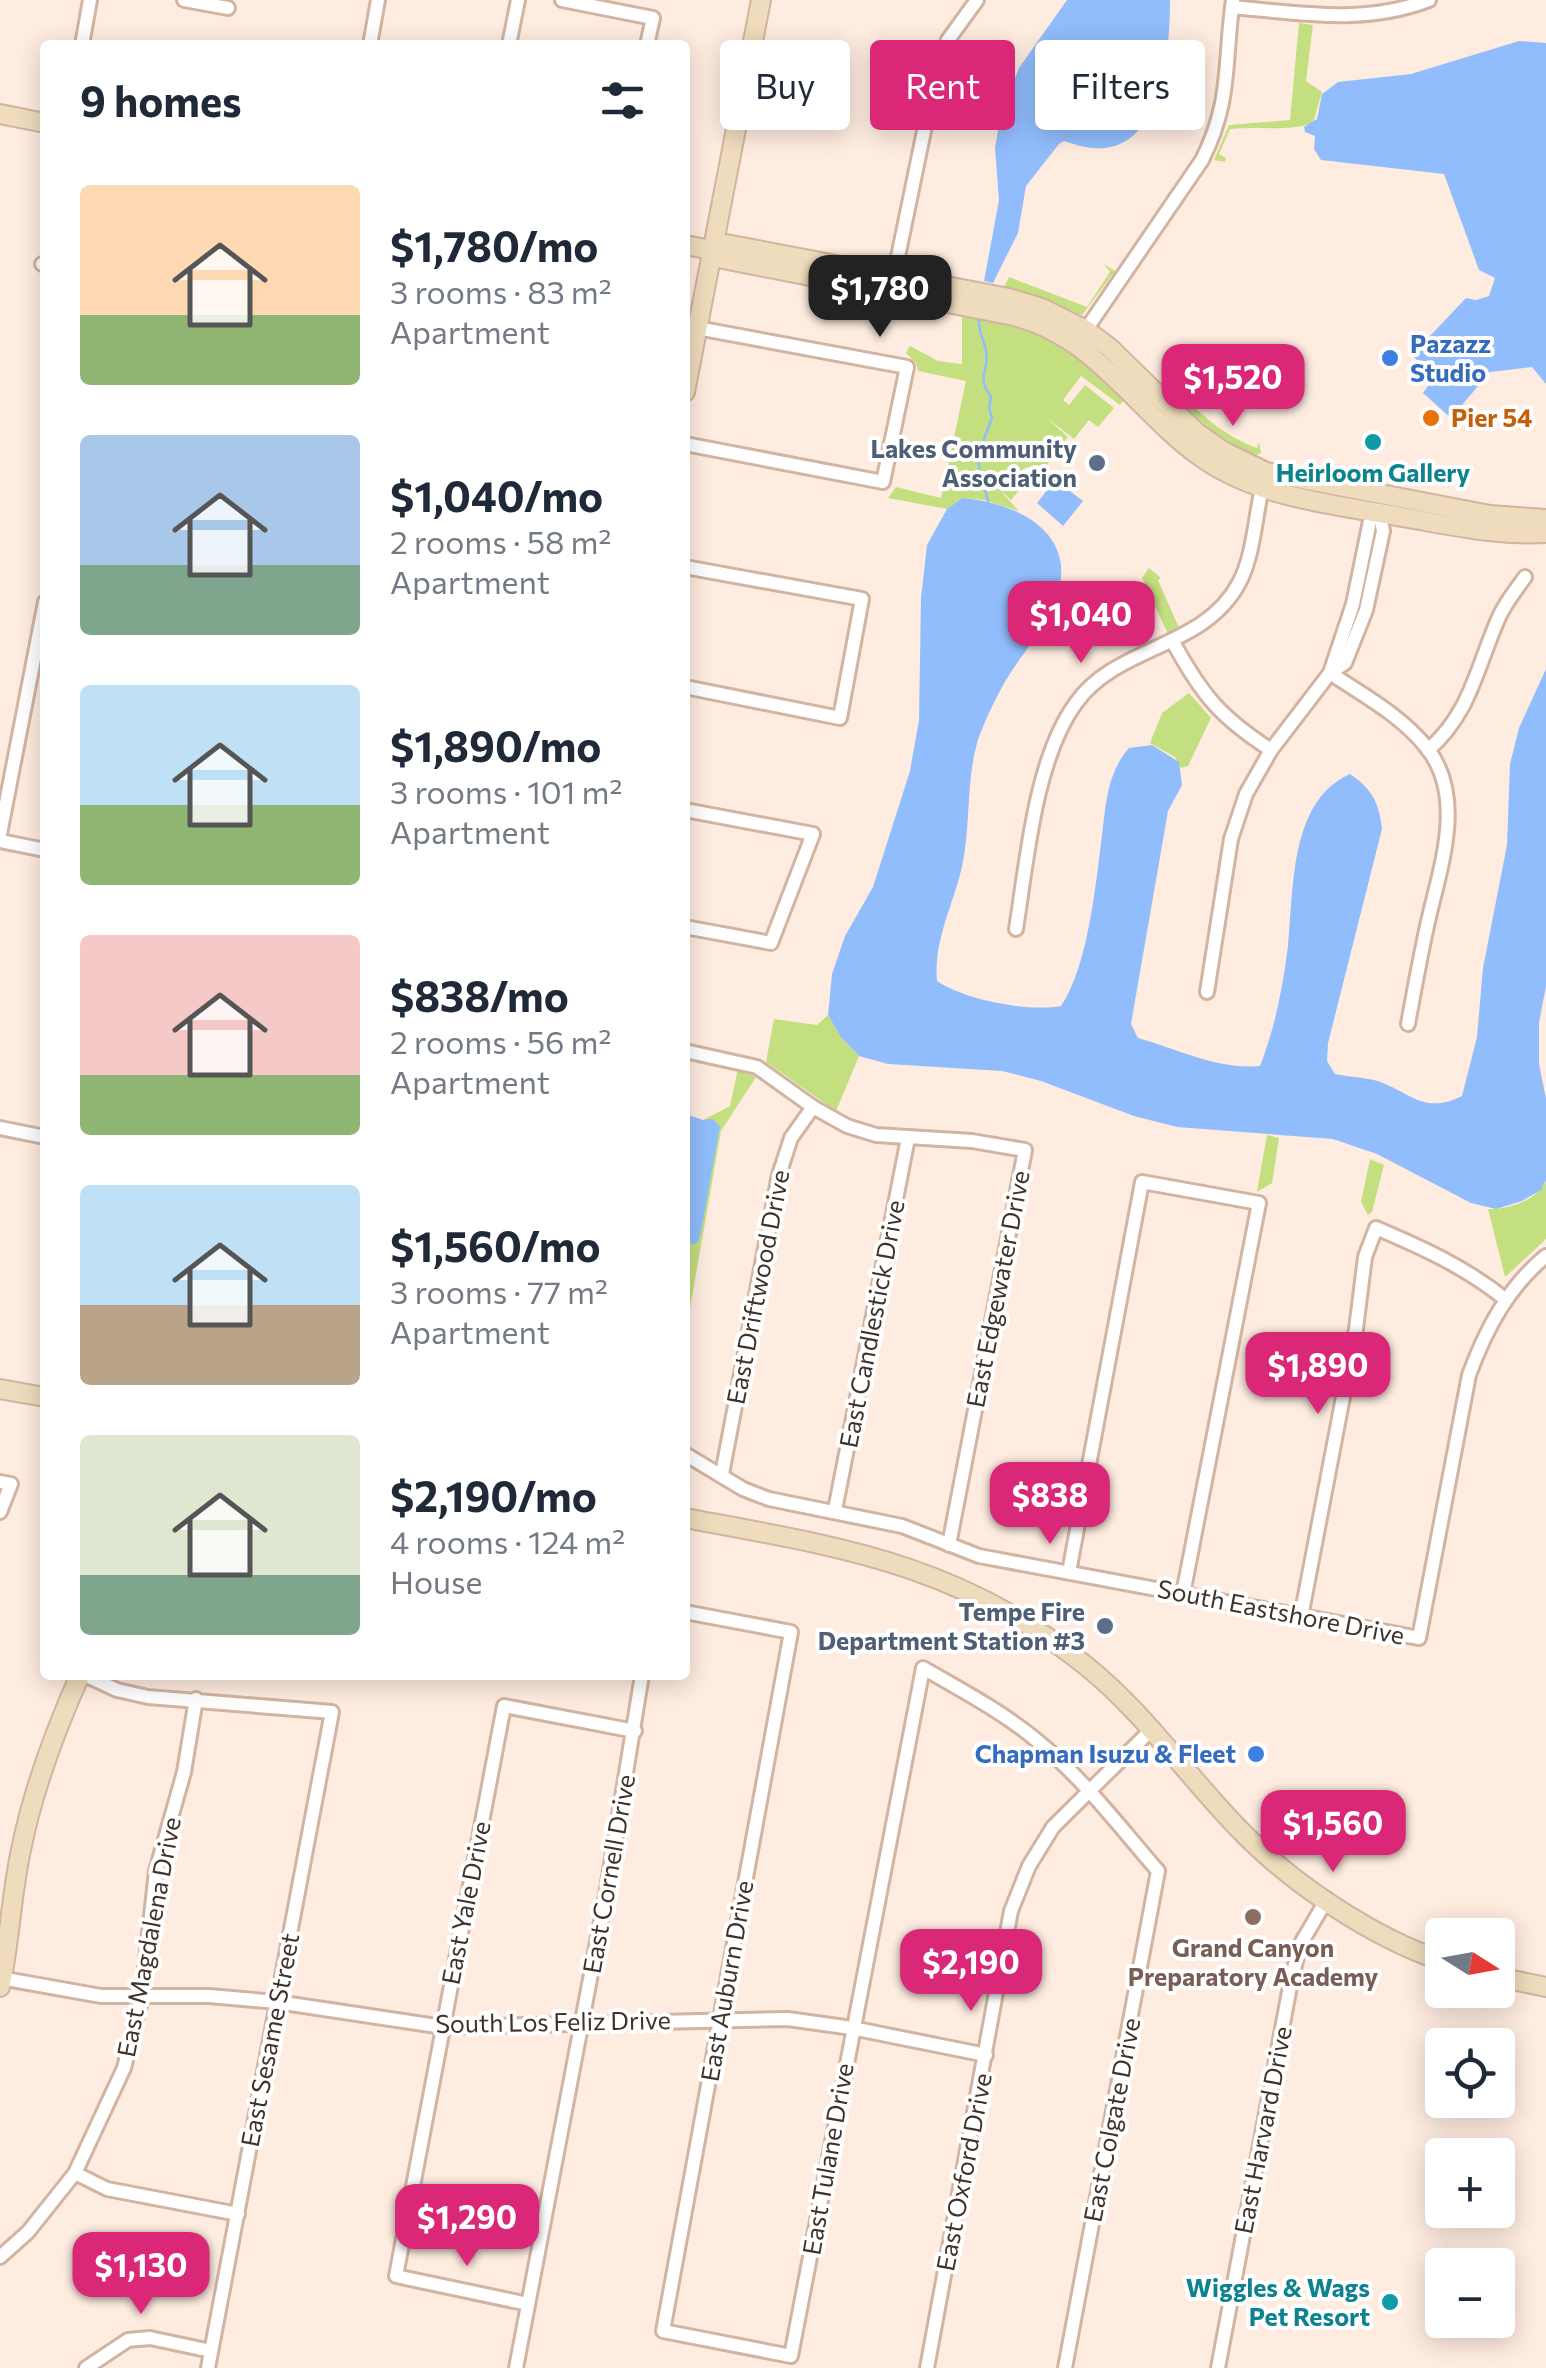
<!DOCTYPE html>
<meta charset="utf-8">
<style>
:root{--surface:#fff;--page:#f6f6f7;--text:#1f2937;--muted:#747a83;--accent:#db2777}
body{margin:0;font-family:Commissioner,sans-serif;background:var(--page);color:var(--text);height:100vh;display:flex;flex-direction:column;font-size:38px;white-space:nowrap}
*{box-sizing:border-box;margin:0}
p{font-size:32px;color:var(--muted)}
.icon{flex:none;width:55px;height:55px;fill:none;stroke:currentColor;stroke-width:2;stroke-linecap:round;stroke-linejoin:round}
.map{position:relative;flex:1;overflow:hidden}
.panel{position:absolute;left:40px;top:40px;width:650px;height:1640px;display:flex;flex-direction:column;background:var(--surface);border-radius:10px;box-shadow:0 5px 25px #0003}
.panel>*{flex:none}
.top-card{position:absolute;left:720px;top:40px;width:675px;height:90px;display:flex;gap:20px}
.needle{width:65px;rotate:101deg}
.tools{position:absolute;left:1425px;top:1918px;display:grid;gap:20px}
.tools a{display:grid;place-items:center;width:90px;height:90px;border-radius:10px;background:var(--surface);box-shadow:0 5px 25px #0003;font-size:50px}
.price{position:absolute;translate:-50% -85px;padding:0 22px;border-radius:20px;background:var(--accent);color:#fff;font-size:32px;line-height:65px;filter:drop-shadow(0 2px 5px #0008)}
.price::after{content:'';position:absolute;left:50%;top:60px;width:30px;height:22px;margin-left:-15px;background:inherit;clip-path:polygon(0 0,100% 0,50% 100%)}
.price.on{background:#222;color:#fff}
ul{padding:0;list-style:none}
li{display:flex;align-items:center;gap:30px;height:250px;padding:0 40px}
li span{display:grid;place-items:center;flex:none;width:280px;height:200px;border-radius:10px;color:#555}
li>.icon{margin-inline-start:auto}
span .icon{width:120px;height:120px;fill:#fffc;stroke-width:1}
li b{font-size:42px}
h2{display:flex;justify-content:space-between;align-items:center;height:120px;padding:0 40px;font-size:42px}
.pill{padding:0 35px;border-radius:10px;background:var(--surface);box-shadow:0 5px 25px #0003;font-size:35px;line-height:90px}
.pill.on{background:var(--accent);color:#fff}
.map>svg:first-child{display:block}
.green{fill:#c3df7f}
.water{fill:#91bdfc}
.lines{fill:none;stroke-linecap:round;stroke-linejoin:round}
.stream{stroke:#91bdfc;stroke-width:2.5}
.street-casing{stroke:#d1b4a1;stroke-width:18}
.secondary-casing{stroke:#d1b4a1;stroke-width:22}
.street{stroke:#fff;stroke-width:12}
.secondary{stroke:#efdcbc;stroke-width:18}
.shop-dot{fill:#3f7fe0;stroke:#fff;stroke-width:4}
.food-dot{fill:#e8710a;stroke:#fff;stroke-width:4}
.culture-dot{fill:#0f9aa8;stroke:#fff;stroke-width:4}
.service-dot{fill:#5c6f8a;stroke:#fff;stroke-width:4}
.education-dot{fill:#8d6e63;stroke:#fff;stroke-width:4}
.labels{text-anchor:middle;stroke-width:8;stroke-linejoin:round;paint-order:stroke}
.shop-label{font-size:25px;font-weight:bold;fill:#366cbe;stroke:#fff;text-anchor:start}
.food-label{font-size:25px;font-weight:bold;fill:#c56008;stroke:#fff;text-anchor:start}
.service-label{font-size:25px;font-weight:bold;fill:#4e5e75;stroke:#fff;text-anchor:end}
.culture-label{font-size:25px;font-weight:bold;fill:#0d838f;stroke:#fff}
.street-label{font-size:25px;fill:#3e322a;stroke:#fff}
.education-label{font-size:25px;font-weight:bold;fill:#785e54;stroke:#fff}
</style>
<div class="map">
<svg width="1546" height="2368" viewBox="0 0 1546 2368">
<rect width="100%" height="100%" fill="#ffece0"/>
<!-- green -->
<g class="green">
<path d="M1299,23L1313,25L1306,81L1322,92L1313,123C1287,132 1259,126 1230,129L1219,154L1226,158L1225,162L1214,160L1229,125L1290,120Z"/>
<polygon points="1104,264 1115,271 1082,315 1004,287 1009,277 1087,307 1110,272"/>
<path d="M962,314C991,321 1025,325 1052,340C1080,355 1102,378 1125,398L1120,405L1081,376L1063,400L1069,405L1085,385L1114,408L1098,427L1089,420L1074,439L1047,418L1068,437L1046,466L1036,472L1027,467L1015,475L1022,487L1011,500L999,489L1019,511L984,500L962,498L947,509L888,498L896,487L941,498L966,381L918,371L916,363L906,353L910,346L938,361L962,364Z"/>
<path d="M1176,378L1172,384C1195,410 1223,436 1257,448L1259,442L1261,453L1254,456C1218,438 1192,415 1163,387Z"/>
<polygon points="1149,568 1161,578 1158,580 1179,628 1168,634 1142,578"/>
<polygon points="1189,693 1211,718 1188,766 1181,768 1175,757 1150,743 1162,713"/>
<polygon points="828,1015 840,1036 859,1056 836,1111 766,1062 774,1019 817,1025"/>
<polygon points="738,1069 756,1077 721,1131 685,1337 685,1114 703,1120 730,1106"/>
<polygon points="1267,1135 1279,1138 1272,1183 1257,1192"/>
<polygon points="1370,1159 1384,1165 1372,1212 1368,1215 1361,1202"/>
<path d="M1546,1181V1239L1505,1277L1488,1209C1509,1209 1536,1201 1546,1181Z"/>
</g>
<!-- water -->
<g class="water">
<path d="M1067,0H1170C1170,48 1164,153 1094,148C1084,148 1074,144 1064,141L1059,144L1026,186L1018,233L993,283L984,281L999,200L995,148L1001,113L1019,68Z"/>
<polygon points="1519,41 1546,43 1546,384 1532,367 1490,372 1451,418 1423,393 1434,377 1412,355 1466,298 1476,300 1489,296 1495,278 1479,270 1444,174 1321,160 1314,149 1315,136 1305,132 1304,127 1317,119 1322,94 1338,82 1411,74"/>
<polygon points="1055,480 1083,501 1063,526 1037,503"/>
<path d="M962,498C1000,501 1056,519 1061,565C1065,611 1022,650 1002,687C993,704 983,724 977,743C967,779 970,819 964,856C957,899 933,937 937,981C965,1000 1028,1012 1061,1006C1088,967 1096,883 1102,835C1106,804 1107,773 1129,748L1152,745L1179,762L1182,785L1168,811L1131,1024L1138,1038C1177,1049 1219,1070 1260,1066C1275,1028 1283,986 1288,946C1294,889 1289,801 1350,774C1372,789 1379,802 1382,829L1328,1043L1327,1061L1335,1074C1348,1077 1361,1077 1374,1080C1409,1090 1422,1116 1462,1096L1477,1037L1483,968L1507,845L1510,764L1519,728L1546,669V986L1539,1023V1064L1546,1099V1180L1541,1190L1522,1201L1496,1209L1471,1203L1377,1154L1333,1139L1177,1127L1134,1116L1041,1081L1002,1071L888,1064L859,1056L840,1036L828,1015L832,974L845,936L873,887L910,771L919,720L921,598L927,545L947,509Z"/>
<polygon points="685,1114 703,1120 712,1119 720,1126 701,1232 698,1242 693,1245 685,1238"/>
</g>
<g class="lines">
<!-- stream -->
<path class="stream" d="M979,319C978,332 984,339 986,351C990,372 975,374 991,397L989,408L992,418L977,458L988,501"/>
<defs>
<g id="street">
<polyline points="184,0 228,8"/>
<polyline points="562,0 653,18 647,45"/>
<path d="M1232,7C1300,13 1364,25 1429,0"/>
<polyline points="82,45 90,0"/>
<polyline points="370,45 378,0"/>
<polyline points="509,45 518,0"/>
<polyline points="42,264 45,264"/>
<polyline points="893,281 937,68 948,40 977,0"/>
<path d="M1083,334L1202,160C1232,101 1224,61 1233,0"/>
<polyline points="685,444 883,482 907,367 697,328"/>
<polyline points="685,567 862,599 840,718 685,687"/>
<path d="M1173,642C1202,695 1220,717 1271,750"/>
<path d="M1330,673C1363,695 1402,716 1427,748C1467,799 1439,870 1427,926C1420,958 1414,991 1408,1024"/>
<polyline points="1330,673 1345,663 1366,610 1383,531 1379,510"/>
<path d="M1428,750C1471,713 1477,666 1499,617C1505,603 1516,590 1525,577"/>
<polyline points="685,810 813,834 771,943 685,927"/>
<polyline points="0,834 45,602"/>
<polyline points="0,841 45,850"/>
<path d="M1016,929C1027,860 1035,759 1076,703C1117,645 1204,649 1239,583C1255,553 1255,512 1264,480"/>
<polyline points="1207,992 1231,839 1246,794 1271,750 1330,673 1353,604 1370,521 1378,512"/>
<polyline points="685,1051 757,1067 813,1107 847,1126 876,1135 972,1141 1025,1150 949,1545"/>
<polyline points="0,1128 45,1137"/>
<path d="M685,1454L743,1489L769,1499L902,1526L979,1556L1419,1638L1469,1375C1486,1329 1508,1287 1546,1256"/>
<polyline points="722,1474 779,1175 791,1138 813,1107"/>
<polyline points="0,1482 11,1484 0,1512"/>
<polyline points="835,1510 908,1138"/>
<polyline points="1069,1572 1142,1182 1259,1203 1183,1594"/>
<path d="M685,1612L791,1632L663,2331L791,2356L923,1668C961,1690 1001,1711 1035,1739C1082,1777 1119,1826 1158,1871L1065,2368"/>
<path d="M1301,1617L1356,1329L1365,1257L1376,1228C1423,1248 1465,1267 1505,1299"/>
<polyline points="85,1675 117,1690 148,1697 332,1712 208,2368"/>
<polyline points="0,1978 101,1996 209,1996 277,2002 443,2027 788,2019 852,2028 986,2055"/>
<polyline points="75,2173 107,2189 238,2214"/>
<polyline points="0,2257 28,2232 75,2173 124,2068 142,1997 156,1871 184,1772 196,1699"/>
<polyline points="528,2304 396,2276 504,1706 635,1731"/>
<polyline points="86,2368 128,2340 150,2338 211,2351"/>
<polyline points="516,2368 606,1895 642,1675"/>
<polyline points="927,2368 1011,1911 1029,1866 1053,1827 1153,1728"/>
<polyline points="1218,2368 1291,1981 1300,1945 1327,1899"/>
</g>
<g id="secondary">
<polyline points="0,114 45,123"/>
<path d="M685,245L712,250L723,259L1009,315C1092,332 1134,408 1198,455C1256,498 1333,504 1402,517C1450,525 1497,536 1546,533"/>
<polyline points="712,250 726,244 1009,298 1042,308 1086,330 1110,348 1196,432 1223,451 1266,472 1490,515 1546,519"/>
<polyline points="685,392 761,0"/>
<polyline points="0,1389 45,1397"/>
<path d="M685,1518C840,1547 957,1563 1085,1665C1145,1713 1187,1776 1240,1830C1292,1884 1372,1937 1442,1961"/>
<polyline points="1498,1977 1546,1987"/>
<path d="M0,1987C10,1941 11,1895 21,1850C33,1789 55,1731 80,1675"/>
</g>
</defs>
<!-- street casing -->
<use href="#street" class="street-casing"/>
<!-- secondary casing -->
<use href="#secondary" class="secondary-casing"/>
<!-- street -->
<use href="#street" class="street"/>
<!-- secondary -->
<use href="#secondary" class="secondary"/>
</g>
<!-- markers -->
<g class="shop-dot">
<circle cx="1390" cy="358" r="10"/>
<circle cx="1256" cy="1754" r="10"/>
</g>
<circle class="food-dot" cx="1431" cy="418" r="10"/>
<g class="culture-dot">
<circle cx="1373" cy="442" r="10"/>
<circle cx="1390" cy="2302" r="10"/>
</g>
<g class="service-dot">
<circle cx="1097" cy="463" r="10"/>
<circle cx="1105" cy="1626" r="10"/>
</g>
<circle class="education-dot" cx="1253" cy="1917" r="10"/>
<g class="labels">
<!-- shop labels -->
<g class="shop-label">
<text x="1410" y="353">Pazazz<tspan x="1410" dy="29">Studio</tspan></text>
<text x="1236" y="1763" text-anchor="end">Chapman Isuzu &amp; Fleet</text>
</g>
<!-- food labels -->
<g class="food-label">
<text x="1451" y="427">Pier 54</text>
</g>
<!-- service labels -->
<g class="service-label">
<text x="1077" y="458">Lakes Community<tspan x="1077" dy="29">Association</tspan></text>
<text x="1085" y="1621">Tempe Fire<tspan x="1085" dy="29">Department Station #3</tspan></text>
</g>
<!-- culture labels -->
<g class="culture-label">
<text x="1373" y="482">Heirloom Gallery</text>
<text x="1370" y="2297" text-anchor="end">Wiggles &amp; Wags<tspan x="1370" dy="29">Pet Resort</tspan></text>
</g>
<!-- street labels -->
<g class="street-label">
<text transform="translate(758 1287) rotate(-79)" y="9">East Driftwood Drive</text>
<text transform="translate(998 1289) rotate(-79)" y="9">East Edgewater Drive</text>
<text transform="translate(872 1324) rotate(-79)" y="9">East Candlestick Drive</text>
<text transform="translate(1281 1612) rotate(11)" y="9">South Eastshore Drive</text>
<text transform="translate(609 1874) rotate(-80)" y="9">East Cornell Drive</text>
<text transform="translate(466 1903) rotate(-79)" y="9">East Yale Drive</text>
<text transform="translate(149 1937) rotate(-79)" y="9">East Magdalena Drive</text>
<text transform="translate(727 1981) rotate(-80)" y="9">East Auburn Drive</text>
<text transform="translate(553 2022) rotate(-1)" y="9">South Los Feliz Drive</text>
<text transform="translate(270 2040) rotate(-79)" y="9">East Sesame Street</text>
<text transform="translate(1112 2120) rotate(-79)" y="9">East Colgate Drive</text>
<text transform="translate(1263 2130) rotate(-79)" y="9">East Harvard Drive</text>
<text transform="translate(828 2159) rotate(-80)" y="9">East Tulane Drive</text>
<text transform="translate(964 2172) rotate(-79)" y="9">East Oxford Drive</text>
</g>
<!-- education labels -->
<g class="education-label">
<text x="1253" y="1957">Grand Canyon<tspan x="1253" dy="29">Preparatory Academy</tspan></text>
</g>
</g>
</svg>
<div class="tools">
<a><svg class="needle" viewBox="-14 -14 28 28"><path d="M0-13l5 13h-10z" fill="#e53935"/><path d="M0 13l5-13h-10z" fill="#747a83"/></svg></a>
<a><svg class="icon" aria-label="locate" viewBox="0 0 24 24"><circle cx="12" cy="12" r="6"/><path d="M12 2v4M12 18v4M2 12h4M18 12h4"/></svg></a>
<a>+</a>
<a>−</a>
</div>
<b class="price on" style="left:880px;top:340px">$1,780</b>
<b class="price" style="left:1233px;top:429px">$1,520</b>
<b class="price" style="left:1081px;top:666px">$1,040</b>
<b class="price" style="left:1318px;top:1417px">$1,890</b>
<b class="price" style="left:1050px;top:1547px">$838</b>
<b class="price" style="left:1333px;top:1875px">$1,560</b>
<b class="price" style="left:971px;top:2014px">$2,190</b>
<b class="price" style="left:467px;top:2269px">$1,290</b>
<b class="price" style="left:141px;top:2317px">$1,130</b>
<div class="top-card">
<a class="pill">Buy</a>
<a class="pill on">Rent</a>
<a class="pill">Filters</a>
</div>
<section class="panel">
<h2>9 homes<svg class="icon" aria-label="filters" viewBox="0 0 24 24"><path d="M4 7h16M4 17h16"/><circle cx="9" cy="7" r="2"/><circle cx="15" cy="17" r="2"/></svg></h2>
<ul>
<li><span style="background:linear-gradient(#ffd9b3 65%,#8fb573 0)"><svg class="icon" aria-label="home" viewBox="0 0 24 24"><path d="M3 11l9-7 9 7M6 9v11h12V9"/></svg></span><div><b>$1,780/mo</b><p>3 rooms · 83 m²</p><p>Apartment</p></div></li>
<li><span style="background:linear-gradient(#a9c7e8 65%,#7fa58c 0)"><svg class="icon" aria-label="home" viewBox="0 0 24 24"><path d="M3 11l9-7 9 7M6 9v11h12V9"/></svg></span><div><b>$1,040/mo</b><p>2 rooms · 58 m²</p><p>Apartment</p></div></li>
<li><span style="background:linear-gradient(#bfe0f5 60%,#8fb573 0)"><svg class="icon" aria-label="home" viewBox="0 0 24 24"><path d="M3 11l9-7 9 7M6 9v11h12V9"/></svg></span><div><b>$1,890/mo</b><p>3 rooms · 101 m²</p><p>Apartment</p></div></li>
<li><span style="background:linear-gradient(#f6c9c9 70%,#8fb573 0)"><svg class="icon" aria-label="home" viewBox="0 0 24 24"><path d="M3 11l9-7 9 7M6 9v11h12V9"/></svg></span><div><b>$838/mo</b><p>2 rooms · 56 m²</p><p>Apartment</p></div></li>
<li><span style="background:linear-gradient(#bfe0f5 60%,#b9a48a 0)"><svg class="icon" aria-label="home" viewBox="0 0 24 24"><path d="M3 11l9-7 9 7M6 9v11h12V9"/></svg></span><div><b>$1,560/mo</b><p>3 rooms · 77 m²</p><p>Apartment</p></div></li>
<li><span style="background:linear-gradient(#dfe7d0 70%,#7fa58c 0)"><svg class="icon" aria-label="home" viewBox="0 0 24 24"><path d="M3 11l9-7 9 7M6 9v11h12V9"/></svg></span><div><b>$2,190/mo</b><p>4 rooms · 124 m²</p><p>House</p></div></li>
</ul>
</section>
</div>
